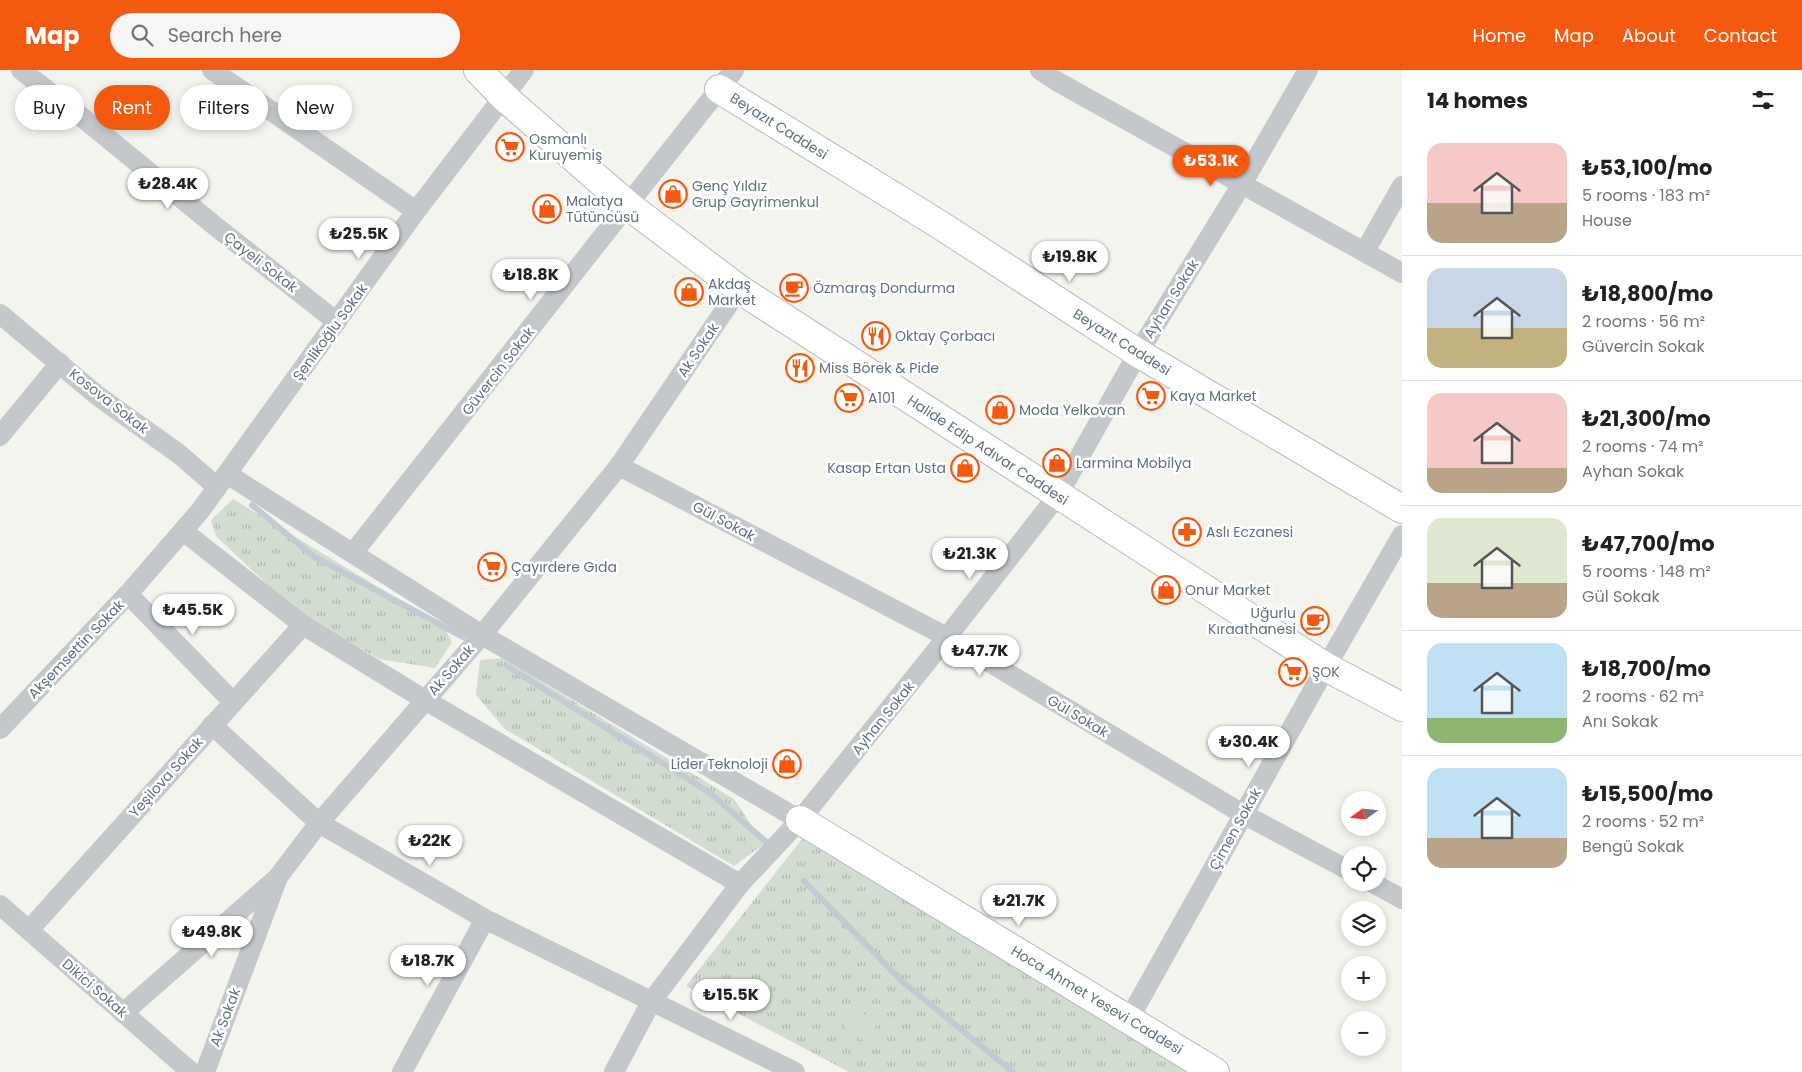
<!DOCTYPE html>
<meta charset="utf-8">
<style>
:root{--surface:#fff;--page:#f6f6f6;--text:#202124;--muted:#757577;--line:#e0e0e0;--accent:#f35a10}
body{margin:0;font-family:Poppins,sans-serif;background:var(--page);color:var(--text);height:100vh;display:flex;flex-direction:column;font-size:19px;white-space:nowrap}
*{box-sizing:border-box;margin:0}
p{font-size:16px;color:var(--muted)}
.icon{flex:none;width:28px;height:28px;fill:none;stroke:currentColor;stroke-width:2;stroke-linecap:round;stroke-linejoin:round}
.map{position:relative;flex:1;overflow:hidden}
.drawer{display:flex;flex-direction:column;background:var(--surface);width:400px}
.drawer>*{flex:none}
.banner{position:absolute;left:15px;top:15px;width:475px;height:45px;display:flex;gap:10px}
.needle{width:32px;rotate:255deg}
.buttons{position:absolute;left:1341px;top:721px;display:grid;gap:10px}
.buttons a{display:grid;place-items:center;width:45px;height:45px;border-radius:50%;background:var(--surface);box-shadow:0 2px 8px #0003;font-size:25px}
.price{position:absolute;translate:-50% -42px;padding:0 11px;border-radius:18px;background:#fff;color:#222;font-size:16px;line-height:32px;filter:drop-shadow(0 1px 2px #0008)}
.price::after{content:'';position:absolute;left:50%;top:30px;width:15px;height:11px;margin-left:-8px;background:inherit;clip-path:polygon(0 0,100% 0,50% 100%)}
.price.selected{background:var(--accent);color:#fff}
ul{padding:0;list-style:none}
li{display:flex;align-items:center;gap:15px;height:125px;padding:0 25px}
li+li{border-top:1px solid var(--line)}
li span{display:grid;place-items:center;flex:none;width:140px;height:100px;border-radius:15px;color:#555}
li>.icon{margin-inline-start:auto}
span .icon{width:60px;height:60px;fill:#fffc;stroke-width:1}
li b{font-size:21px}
h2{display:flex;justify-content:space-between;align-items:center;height:60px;padding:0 25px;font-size:21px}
.chip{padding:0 18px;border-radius:22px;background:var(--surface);box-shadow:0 2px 8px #0003;font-size:18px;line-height:45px}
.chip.selected{background:var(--accent);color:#fff}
header{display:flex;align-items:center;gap:30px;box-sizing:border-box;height:70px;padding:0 25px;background:var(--accent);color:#fff}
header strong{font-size:24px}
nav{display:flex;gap:28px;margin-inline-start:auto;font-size:18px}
.search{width:350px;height:45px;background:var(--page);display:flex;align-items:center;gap:12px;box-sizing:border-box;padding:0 18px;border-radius:28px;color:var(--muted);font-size:19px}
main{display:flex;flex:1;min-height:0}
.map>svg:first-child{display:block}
.grass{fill:url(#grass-tufts)}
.green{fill:#d3dcd0}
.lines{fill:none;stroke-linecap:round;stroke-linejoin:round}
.stream{stroke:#c2cbd1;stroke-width:6}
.secondary-casing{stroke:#b7bbc0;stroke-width:30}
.street{stroke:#c5c8cb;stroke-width:20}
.secondary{stroke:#fff;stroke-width:28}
.labels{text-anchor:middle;stroke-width:5;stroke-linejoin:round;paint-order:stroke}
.street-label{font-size:14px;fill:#607083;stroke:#fff}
.poi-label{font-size:14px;fill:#607083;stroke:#fff;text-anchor:start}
</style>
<header>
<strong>Map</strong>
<div class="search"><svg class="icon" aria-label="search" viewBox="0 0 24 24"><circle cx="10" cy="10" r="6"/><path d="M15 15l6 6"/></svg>Search here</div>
<nav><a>Home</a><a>Map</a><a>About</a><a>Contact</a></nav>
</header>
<main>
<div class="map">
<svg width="1402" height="1002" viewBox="0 0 1402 1002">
<defs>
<pattern id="grass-tufts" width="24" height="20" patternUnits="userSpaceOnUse" patternTransform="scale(1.25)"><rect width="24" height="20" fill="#d3dcd0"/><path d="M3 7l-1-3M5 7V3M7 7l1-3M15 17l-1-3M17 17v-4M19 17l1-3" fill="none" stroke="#afb7ae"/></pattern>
</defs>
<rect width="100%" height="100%" fill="#f4f4ef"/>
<!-- grass -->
<g class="grass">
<polygon points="233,429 444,557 452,572 435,598 379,589 295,541 216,466 211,450"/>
<polygon points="503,588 734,729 764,774 734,796 505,659 476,625 480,590"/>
<polygon points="802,769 1005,888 1190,1002 849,1002 686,916"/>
</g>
<!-- green -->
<polygon class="green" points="855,938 878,953 866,972 843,957"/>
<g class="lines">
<!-- stream -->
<g class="stream">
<polyline points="252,435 313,486 463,567"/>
<polyline points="507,596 710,723 771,776"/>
<polyline points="804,811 903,912 1013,1002"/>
</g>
<defs>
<g id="secondary">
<polyline points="478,0 504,27 629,136 739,219 1326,597 1402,637"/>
<polyline points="719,19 937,153 1138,283 1402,439"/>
<polyline points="800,750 1215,1002"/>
</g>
</defs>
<!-- secondary casing -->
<use href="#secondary" class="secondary-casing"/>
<!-- street -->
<g class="street">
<polyline points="21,0 78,44 220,160 337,252"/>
<polyline points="212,0 416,141"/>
<polyline points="1040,0 1058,12 1402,203"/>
<polyline points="1365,181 1402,116"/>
<polyline points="0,244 98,326 179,384 217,417"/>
<polyline points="0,366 60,293"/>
<polyline points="619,396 947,567 1243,744 1350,801"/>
<polyline points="227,404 482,565 800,750"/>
<polyline points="183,461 303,555 425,630 740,814"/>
<polyline points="353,483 734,0"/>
<polyline points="128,524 233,632"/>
<polyline points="212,655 319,753 485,849 795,1002"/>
<polyline points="0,659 128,524 200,441 416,141 524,0"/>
<polyline points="1371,812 1402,829"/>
<polyline points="0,835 191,1002"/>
<polyline points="29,860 303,555"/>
<polyline points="123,943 276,809"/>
<polyline points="1129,949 1326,597 1402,465"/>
<polyline points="205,1002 278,807 319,753 482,565 619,396 739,219"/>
<polyline points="402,1002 485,849"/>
<polyline points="614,1002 651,932 740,814 800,750 947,567 1058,425 1138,283 1242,114 1308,0"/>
</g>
<!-- secondary -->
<use href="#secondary" class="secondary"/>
</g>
<!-- icons -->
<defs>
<symbol id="supermarket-ring" viewBox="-11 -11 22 22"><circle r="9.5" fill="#fff" stroke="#f35a10" stroke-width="1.5"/><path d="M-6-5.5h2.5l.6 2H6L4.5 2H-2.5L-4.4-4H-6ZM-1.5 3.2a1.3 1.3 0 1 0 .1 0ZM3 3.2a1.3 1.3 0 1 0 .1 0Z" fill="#f35a10"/></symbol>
<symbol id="shop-ring" viewBox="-11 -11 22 22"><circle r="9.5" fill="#fff" stroke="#f35a10" stroke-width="1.5"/><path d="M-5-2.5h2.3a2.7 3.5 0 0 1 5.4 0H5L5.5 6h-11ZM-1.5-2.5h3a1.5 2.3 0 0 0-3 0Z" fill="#f35a10"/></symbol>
<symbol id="cafe-ring" viewBox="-11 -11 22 22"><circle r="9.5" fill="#fff" stroke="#f35a10" stroke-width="1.5"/><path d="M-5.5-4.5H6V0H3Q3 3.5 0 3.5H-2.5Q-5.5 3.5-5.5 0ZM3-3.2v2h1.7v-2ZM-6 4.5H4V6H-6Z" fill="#f35a10"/></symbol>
<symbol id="restaurant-ring" viewBox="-11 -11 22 22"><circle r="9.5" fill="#fff" stroke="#f35a10" stroke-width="1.5"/><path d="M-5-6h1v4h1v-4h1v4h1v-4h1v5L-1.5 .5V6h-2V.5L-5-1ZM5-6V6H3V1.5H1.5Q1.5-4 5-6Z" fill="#f35a10"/></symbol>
<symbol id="pharmacy-ring" viewBox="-11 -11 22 22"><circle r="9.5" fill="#fff" stroke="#f35a10" stroke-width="1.5"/><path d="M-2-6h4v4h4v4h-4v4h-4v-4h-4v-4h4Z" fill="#f35a10"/></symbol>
</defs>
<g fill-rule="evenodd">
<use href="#supermarket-ring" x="494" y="61" width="32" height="32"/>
<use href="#shop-ring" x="657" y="108" width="32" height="32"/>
<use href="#shop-ring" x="531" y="123" width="32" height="32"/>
<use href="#cafe-ring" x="778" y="202" width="32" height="32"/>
<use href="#shop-ring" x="673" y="206" width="32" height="32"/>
<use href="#restaurant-ring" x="860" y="250" width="32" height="32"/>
<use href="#restaurant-ring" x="784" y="282" width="32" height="32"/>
<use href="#supermarket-ring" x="1135" y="310" width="32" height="32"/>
<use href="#supermarket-ring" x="833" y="312" width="32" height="32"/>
<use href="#shop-ring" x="984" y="324" width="32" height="32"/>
<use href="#shop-ring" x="1041" y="377" width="32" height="32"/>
<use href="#shop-ring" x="949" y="382" width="32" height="32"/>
<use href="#pharmacy-ring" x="1171" y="446" width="32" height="32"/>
<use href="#supermarket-ring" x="476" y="481" width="32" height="32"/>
<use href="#shop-ring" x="1150" y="504" width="32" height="32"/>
<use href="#cafe-ring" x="1299" y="535" width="32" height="32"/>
<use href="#supermarket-ring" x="1277" y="586" width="32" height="32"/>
<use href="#shop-ring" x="771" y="678" width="32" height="32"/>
</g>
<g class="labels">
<!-- street labels -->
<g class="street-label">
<text transform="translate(779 56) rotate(32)" y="5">Beyazıt Caddesi</text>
<text transform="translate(261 192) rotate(38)" y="5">Çayeli Sokak</text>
<text transform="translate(1171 229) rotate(-58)" y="5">Ayhan Sokak</text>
<text transform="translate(330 262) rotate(-54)" y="5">Şenlikoğlu Sokak</text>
<text transform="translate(1122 272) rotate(32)" y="5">Beyazıt Caddesi</text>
<text transform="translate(698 280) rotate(-56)" y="5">Ak Sokak</text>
<text transform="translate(498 301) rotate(-52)" y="5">Güvercin Sokak</text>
<text transform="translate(109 331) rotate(38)" y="5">Kosova Sokak</text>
<text transform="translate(988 380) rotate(33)" y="5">Halide Edip Adıvar Caddesi</text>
<text transform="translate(724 451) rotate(28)" y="5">Gül Sokak</text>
<text transform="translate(76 579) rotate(-46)" y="5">Akşemsettin Sokak</text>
<text transform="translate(451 600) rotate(-49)" y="5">Ak Sokak</text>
<text transform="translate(1078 646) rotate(31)" y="5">Gül Sokak</text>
<text transform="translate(883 648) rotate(-51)" y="5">Ayhan Sokak</text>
<text transform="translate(166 707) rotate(-48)" y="5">Yeşilova Sokak</text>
<text transform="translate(1235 759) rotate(-61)" y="5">Çimen Sokak</text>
<text transform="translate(95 918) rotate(41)" y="5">Dikici Sokak</text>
<text transform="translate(1097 930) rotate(31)" y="5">Hoca Ahmet Yesevi Caddesi</text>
<text transform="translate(225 947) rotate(-69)" y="5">Ak Sokak</text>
</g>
<!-- poi labels -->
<g class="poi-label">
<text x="529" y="74">Osmanlı<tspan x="529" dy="16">Kuruyemiş</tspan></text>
<text x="692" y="121">Genç Yıldız<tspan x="692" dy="16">Grup Gayrimenkul</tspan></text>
<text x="566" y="136">Malatya<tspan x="566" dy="16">Tütüncüsü</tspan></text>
<text x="708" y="219">Akdaş<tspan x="708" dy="16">Market</tspan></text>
<text x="813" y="223">Özmaraş Dondurma</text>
<text x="895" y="271">Oktay Çorbacı</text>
<text x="819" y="303">Miss Börek &amp; Pide</text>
<text x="1170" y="331">Kaya Market</text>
<text x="868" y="333">A101</text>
<text x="1019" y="345">Moda Yelkovan</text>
<text x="1076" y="398">Larmina Mobilya</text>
<text x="946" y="403" text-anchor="end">Kasap Ertan Usta</text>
<text x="1206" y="467">Aslı Eczanesi</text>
<text x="511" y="502">Çayırdere Gıda</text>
<text x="1185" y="525">Onur Market</text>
<text x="1296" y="548" text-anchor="end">Uğurlu<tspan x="1296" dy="16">Kıraathanesi</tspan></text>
<text x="1312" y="607">ŞOK</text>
<text x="768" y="699" text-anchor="end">Lider Teknoloji</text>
</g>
</g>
</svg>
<div class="buttons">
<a><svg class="needle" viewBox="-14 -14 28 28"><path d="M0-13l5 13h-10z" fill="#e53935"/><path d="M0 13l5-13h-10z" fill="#757577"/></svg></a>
<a><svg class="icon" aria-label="locate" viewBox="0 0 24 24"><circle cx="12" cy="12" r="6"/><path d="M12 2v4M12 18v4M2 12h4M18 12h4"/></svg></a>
<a><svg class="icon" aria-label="layers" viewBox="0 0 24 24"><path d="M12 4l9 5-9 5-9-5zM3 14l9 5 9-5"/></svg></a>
<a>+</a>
<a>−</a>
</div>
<b class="price selected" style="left:1211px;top:117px">₺53.1K</b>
<b class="price" style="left:168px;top:140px">₺28.4K</b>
<b class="price" style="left:359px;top:190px">₺25.5K</b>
<b class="price" style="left:1070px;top:213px">₺19.8K</b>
<b class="price" style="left:531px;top:231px">₺18.8K</b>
<b class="price" style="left:970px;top:510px">₺21.3K</b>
<b class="price" style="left:193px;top:566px">₺45.5K</b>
<b class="price" style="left:980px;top:607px">₺47.7K</b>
<b class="price" style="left:1249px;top:698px">₺30.4K</b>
<b class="price" style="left:430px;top:797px">₺22K</b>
<b class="price" style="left:1019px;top:857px">₺21.7K</b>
<b class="price" style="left:212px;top:888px">₺49.8K</b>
<b class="price" style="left:428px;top:917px">₺18.7K</b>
<b class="price" style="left:731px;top:951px">₺15.5K</b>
<div class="banner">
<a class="chip">Buy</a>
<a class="chip selected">Rent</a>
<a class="chip">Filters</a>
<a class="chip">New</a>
</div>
</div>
<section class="drawer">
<h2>14 homes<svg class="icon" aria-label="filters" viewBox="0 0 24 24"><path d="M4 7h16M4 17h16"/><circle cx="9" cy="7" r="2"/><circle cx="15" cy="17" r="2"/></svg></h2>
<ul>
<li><span style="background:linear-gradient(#f6c9c9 60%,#b9a48a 0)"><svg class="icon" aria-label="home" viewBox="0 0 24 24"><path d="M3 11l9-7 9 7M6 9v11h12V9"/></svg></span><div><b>₺53,100/mo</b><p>5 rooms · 183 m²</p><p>House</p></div></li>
<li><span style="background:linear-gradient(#c9d6e8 60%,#c2b280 0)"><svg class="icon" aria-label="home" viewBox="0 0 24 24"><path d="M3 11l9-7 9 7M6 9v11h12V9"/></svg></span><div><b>₺18,800/mo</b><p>2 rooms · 56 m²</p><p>Güvercin Sokak</p></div></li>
<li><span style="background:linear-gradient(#f6c9c9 75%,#b9a48a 0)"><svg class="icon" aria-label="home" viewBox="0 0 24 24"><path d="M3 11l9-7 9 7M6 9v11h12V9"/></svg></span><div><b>₺21,300/mo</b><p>2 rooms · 74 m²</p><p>Ayhan Sokak</p></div></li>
<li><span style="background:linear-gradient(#dfe7d0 65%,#b9a48a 0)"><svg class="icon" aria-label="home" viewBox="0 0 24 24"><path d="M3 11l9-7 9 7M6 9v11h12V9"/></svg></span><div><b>₺47,700/mo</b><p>5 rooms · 148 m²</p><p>Gül Sokak</p></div></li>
<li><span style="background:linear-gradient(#bfe0f5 75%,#8fb573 0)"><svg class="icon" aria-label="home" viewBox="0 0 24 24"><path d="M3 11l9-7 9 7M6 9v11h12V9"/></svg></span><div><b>₺18,700/mo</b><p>2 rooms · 62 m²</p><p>Anı Sokak</p></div></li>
<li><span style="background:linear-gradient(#bfe0f5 70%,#b9a48a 0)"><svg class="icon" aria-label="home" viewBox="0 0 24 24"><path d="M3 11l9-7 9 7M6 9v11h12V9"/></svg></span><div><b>₺15,500/mo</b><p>2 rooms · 52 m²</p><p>Bengü Sokak</p></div></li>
</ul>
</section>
</main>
